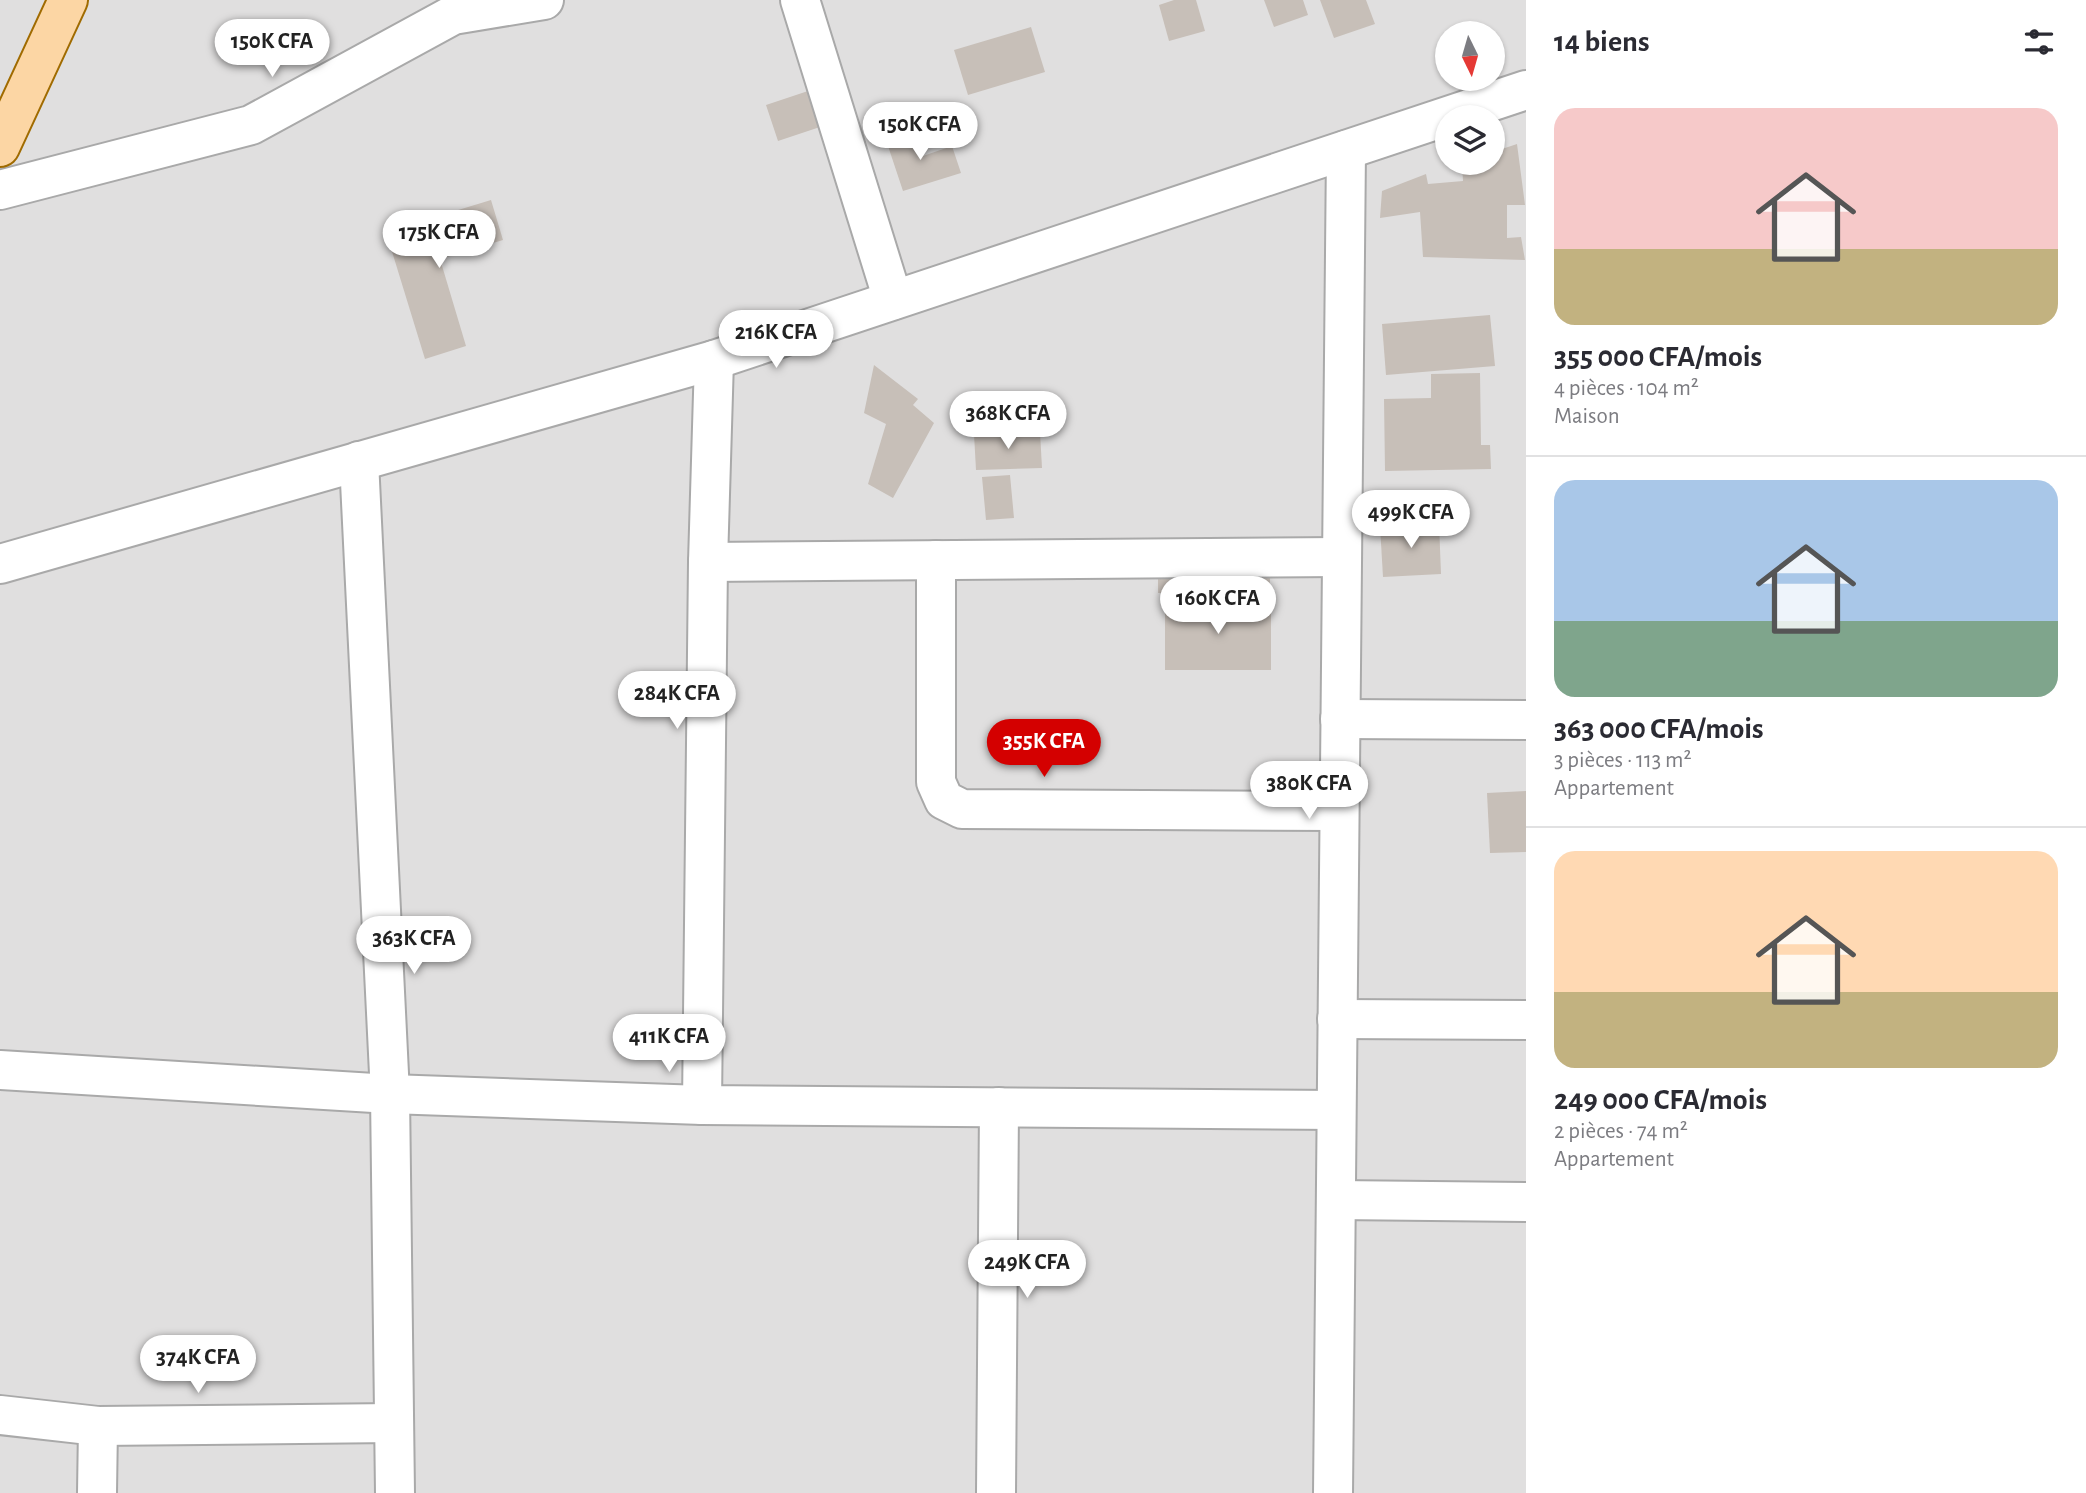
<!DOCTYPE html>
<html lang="fr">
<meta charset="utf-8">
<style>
:root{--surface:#fff;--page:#f2f2f3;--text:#2b2b33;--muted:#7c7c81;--line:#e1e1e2;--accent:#d40000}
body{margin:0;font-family:"Alegreya Sans",sans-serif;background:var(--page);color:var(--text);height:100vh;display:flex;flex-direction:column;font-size:26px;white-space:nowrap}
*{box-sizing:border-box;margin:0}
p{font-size:23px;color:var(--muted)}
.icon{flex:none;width:38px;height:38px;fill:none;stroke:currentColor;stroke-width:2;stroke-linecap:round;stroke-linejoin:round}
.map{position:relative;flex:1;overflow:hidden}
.panel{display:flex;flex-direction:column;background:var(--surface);width:560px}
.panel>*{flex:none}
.needle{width:46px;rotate:175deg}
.tools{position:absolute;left:1435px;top:21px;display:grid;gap:14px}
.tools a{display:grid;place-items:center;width:70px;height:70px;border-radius:50%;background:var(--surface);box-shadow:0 2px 5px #0004;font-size:35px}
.price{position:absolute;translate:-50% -60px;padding:0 16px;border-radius:24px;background:#fff;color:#222;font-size:23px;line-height:46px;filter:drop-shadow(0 2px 4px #0008)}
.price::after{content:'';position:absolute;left:50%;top:42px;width:21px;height:16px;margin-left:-10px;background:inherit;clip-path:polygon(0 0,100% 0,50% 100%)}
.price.active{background:var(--accent);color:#fff}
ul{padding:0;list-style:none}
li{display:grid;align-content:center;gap:14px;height:371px;padding:0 28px}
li+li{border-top:2px solid var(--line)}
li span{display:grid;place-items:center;height:217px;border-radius:21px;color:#555}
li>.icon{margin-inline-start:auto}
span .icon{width:126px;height:126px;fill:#fffc;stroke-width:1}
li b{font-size:30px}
h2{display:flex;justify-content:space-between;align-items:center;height:84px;padding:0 28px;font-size:30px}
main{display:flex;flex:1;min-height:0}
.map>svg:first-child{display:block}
.residential{fill:#e0dfdf;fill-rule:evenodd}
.building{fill:#c7bfb8}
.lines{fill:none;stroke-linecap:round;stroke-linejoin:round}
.minor-casing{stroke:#a9a9a9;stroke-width:42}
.major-casing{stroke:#a06b00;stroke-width:42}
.minor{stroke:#fff;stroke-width:38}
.major{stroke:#fcd6a4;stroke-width:38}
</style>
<main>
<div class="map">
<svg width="1526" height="1493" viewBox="0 0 1526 1493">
<rect width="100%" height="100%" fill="#f2efe9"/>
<!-- residential -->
<path class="residential" d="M0,0H1526V1493H0ZM1447,33H1493V79H1447ZM1447,117H1493V163H1447Z"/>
<!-- building -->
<g class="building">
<polygon points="1174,0 1196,0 1205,31 1169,41 1159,5"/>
<polygon points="1264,0 1303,0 1308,15 1274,27"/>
<polygon points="1320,0 1366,0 1375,24 1334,38"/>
<polygon points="1031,27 1045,72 968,95 954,50"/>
<polygon points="811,90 823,126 778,141 766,105"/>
<polygon points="914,130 923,156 952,146 961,173 903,191 886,140"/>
<polygon points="1517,144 1525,205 1507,205 1507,238 1521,237 1525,260 1423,257 1420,212 1380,218 1382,191 1426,174 1428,184 1463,181 1462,163 1493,163 1493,152"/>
<polygon points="491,200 503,240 440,259 466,346 425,359 386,232"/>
<polygon points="1490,315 1495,366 1386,375 1382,324"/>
<polygon points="874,365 918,399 913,405 934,423 893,498 868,484 886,424 864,413"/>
<polygon points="1480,373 1481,445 1490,445 1491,469 1385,471 1384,399 1431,398 1431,374"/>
<polygon points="1040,432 1042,468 976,470 974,434"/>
<polygon points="1010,475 1014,518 986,520 982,477"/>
<polygon points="1439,523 1441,574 1383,577 1380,526"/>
<polygon points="1158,571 1270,572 1270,594 1158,593"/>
<polygon points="1165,602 1271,603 1271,670 1165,670"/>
<polygon points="1526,791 1526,852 1490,853 1487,793"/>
</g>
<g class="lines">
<defs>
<g id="minor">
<polyline points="800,0 893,300"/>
<polyline points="0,190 251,125 453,15 544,0"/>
<polyline points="359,461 390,1094 395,1493"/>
<polyline points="936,560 936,782 944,800 962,809 1339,811"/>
<polyline points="708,562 1341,557"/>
<polyline points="0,564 714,360 1526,90"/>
<polyline points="1340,719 1526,720"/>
<polyline points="1337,1019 1526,1020"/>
<polyline points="0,1070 390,1094 702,1105 1336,1110"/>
<polyline points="702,1105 708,562 714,360"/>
<polyline points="1336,1200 1526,1202"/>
<polyline points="0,1415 98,1426 394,1423"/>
<polyline points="97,1493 98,1426"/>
<polyline points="996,1493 999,1107"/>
<polyline points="1333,1493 1346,150"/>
</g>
<polyline id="major" points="0,147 68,0"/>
</defs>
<!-- minor casing -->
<use href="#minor" class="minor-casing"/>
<!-- major casing -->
<use href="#major" class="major-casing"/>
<!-- minor -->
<use href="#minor" class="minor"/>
<!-- major -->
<use href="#major" class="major"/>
</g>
</svg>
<div class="tools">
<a><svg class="needle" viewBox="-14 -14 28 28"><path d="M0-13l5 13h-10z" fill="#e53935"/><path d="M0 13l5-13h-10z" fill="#7c7c81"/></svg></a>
<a><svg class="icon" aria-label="layers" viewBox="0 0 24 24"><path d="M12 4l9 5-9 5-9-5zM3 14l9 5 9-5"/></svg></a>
</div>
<b class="price" style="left:272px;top:79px">150K CFA</b>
<b class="price" style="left:920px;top:162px">150K CFA</b>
<b class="price" style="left:439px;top:270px">175K CFA</b>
<b class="price" style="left:776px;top:370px">216K CFA</b>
<b class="price" style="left:1008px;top:451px">368K CFA</b>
<b class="price" style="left:1411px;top:550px">499K CFA</b>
<b class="price" style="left:1218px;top:636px">160K CFA</b>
<b class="price" style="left:677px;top:731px">284K CFA</b>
<b class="price active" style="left:1044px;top:779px">355K CFA</b>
<b class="price" style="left:1309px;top:821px">380K CFA</b>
<b class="price" style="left:414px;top:976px">363K CFA</b>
<b class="price" style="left:669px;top:1074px">411K CFA</b>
<b class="price" style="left:1027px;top:1300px">249K CFA</b>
<b class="price" style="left:198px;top:1395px">374K CFA</b>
</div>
<section class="panel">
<h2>14 biens<svg class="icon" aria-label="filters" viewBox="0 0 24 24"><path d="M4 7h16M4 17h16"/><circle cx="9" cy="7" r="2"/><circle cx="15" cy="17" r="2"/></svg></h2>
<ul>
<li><span style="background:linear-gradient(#f6c9c9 65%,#c2b280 0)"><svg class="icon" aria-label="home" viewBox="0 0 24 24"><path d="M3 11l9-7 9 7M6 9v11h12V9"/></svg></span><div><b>355 000 CFA/mois</b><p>4 pièces · 104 m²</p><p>Maison</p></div></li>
<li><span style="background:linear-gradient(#a9c7e8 65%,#7fa58c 0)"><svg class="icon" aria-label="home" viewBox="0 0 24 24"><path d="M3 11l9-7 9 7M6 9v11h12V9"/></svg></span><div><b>363 000 CFA/mois</b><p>3 pièces · 113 m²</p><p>Appartement</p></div></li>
<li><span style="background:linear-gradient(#ffd9b3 65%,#c2b280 0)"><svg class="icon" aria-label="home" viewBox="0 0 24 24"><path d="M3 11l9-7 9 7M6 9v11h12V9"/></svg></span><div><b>249 000 CFA/mois</b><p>2 pièces · 74 m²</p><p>Appartement</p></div></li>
</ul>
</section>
</main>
